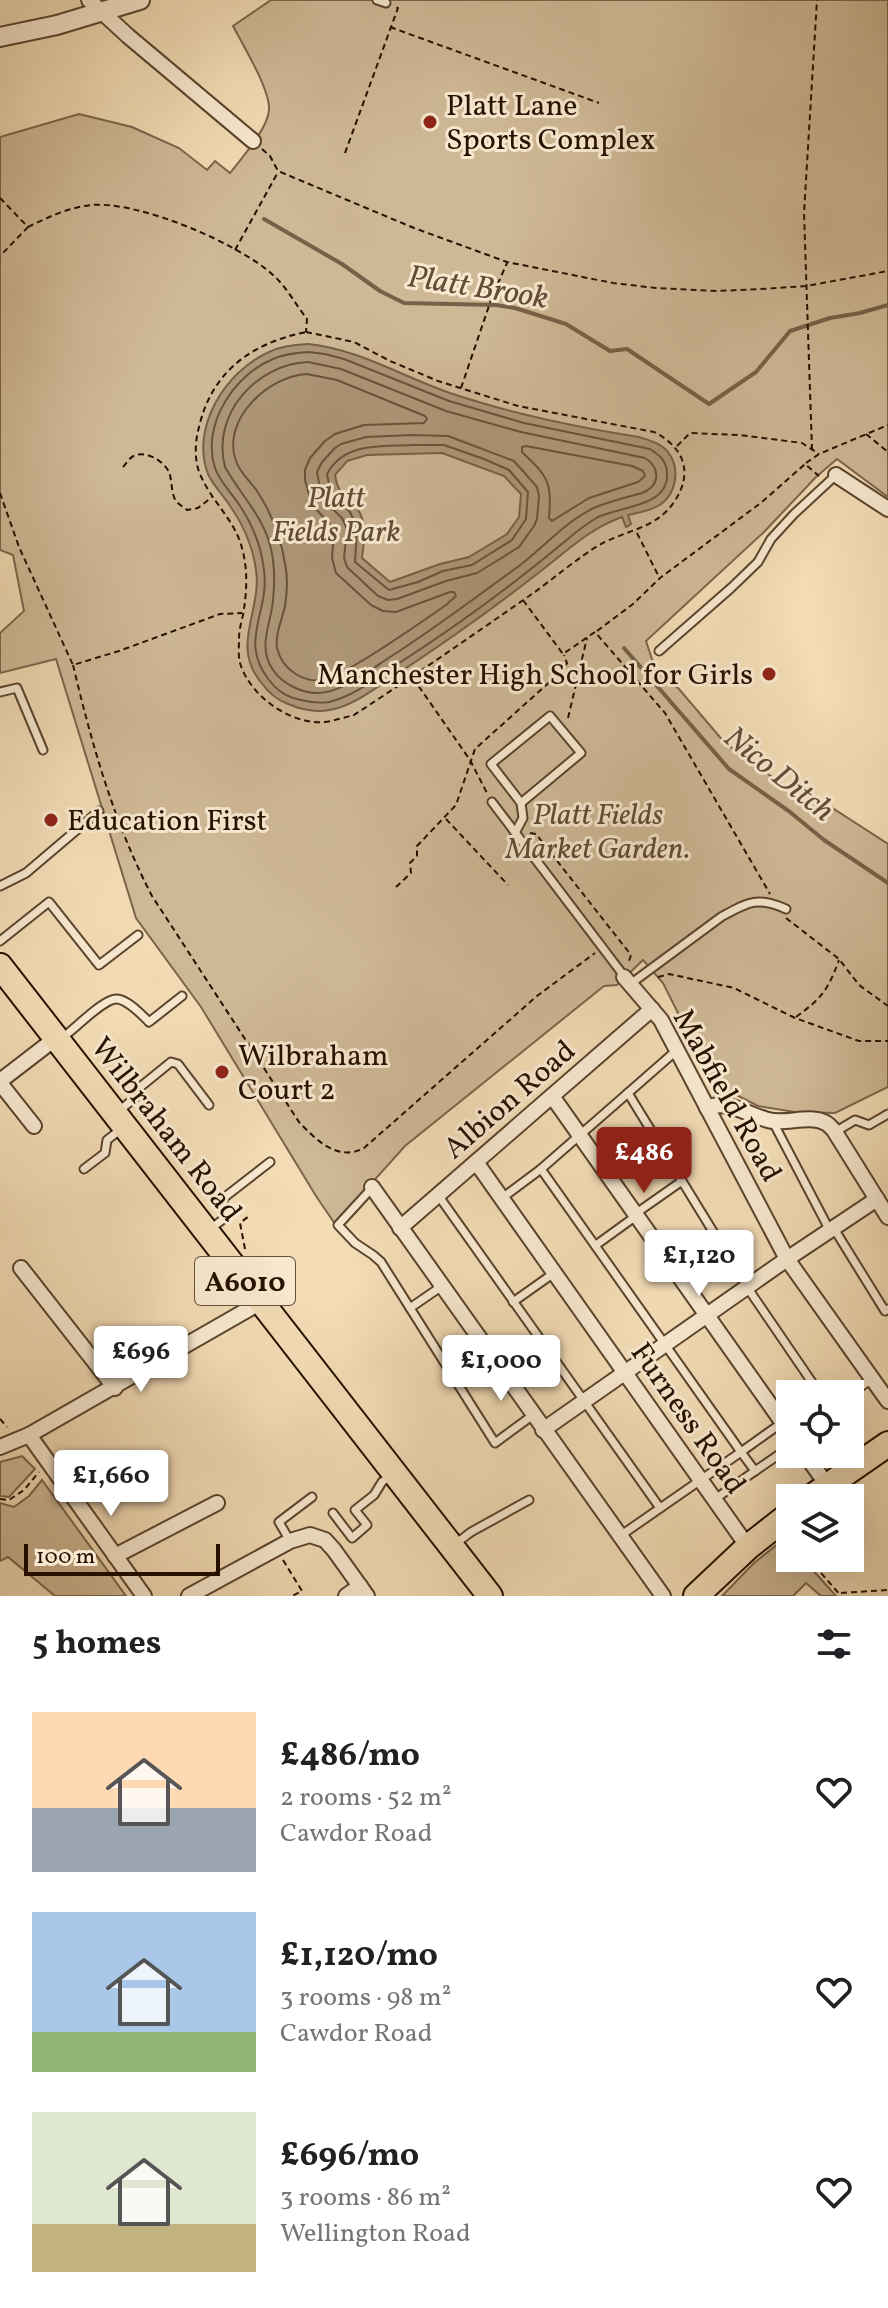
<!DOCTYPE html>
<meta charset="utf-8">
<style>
:root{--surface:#fff;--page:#f6f6f6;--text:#202124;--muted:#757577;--accent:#8f2418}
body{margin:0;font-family:Vollkorn,serif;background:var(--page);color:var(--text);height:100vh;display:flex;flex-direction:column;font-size:30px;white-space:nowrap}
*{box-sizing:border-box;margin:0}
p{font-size:26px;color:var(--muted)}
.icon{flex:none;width:44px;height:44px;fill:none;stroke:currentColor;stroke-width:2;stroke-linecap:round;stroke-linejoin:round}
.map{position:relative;height:1596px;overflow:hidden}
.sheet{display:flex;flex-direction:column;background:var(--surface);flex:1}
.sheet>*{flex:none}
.buttons{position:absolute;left:776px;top:1380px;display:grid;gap:16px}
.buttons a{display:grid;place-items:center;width:88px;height:88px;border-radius:0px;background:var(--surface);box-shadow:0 8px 32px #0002;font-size:40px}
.scale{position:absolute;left:24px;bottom:20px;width:196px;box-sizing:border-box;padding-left:8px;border:4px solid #271000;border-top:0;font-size:22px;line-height:28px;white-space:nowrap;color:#271000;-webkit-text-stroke:6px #f7e8cf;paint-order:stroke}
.price{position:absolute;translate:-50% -68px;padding:0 18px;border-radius:8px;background:#fff;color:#222;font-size:26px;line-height:52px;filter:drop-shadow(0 2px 4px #0008)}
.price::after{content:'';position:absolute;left:50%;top:48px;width:24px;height:18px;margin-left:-12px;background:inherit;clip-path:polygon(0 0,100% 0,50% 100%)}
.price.selected{background:var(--accent);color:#fff}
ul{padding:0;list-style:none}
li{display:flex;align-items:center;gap:24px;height:200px;padding:0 32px}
li span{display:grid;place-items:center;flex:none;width:224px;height:160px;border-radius:0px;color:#555}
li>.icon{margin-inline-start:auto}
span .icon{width:96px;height:96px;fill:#fffc;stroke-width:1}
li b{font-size:34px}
h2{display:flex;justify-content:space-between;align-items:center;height:96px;padding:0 32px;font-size:34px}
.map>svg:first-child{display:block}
.green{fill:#cfb896;stroke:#7b644b;stroke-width:2}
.water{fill:#ad9677;stroke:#776047;stroke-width:2;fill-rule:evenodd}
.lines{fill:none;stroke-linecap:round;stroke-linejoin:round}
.shore{stroke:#6a533c;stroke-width:2}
.stream{stroke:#776047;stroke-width:4}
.service-casing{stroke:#5a432d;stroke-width:11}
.minor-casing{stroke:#5a432d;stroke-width:18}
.tertiary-casing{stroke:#5a432d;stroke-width:22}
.trunk-casing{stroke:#271000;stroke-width:28}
.path{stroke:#271000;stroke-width:2;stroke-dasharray:6 4;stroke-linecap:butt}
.service{stroke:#f7e8cf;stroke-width:7}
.minor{stroke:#f7e8cf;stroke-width:14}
.tertiary{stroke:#f7e8cf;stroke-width:18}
.trunk{stroke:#f2dbb5;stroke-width:24}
.poi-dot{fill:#8f2418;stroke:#f7e8cf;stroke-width:3}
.labels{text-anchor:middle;stroke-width:6;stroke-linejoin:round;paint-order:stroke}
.shield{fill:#f7e8cf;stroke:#65513e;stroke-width:2}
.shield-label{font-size:28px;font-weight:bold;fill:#271000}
.poi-label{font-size:30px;fill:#271000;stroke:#f7e8cf;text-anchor:start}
.park-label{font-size:30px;font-style:italic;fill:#624b34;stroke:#f7e8cf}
.street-label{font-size:30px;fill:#271000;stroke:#f7e8cf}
.water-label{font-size:32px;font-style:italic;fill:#634c36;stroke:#f7e8cf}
</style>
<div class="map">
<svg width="888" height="1596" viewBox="0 0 888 1596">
<rect width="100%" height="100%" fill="#f2dbb5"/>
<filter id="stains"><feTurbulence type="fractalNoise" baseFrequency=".0025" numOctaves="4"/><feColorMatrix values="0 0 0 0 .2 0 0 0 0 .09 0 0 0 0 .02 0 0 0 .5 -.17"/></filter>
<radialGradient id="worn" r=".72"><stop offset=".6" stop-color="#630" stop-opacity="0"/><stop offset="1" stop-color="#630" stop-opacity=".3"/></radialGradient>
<!-- green -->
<g class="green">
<path d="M271,0H888V497L837,459L816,477L764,532L646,641L655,668L679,689L724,742L790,790L823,802L888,844V1087L835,1113L795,1112L758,1106L713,1083L663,983L643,960L617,985L604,986L405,1146L335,1224L316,1196L201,1007L136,918L56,659L0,673V633L24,611L13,555L0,550V137L79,114L132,127L179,148L207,170L215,161L230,173C241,159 270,126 269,108C269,88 243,45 233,26Z"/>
<polygon points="22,1456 35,1469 9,1497 0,1496 0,1462"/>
<polygon points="42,1480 126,1596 55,1596 8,1557 0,1561 0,1503 14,1507 29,1496"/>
<polygon points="784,1539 790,1545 790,1558 802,1558 836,1596 821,1596 806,1583 793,1596 722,1596 754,1563"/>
</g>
<!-- water -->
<path class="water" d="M308,344C359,349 405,378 453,394C513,414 576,427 639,437C648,440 660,443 667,451C681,467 677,495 658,506C649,511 638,513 628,515L631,524L626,527L622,517C588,529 565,553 537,574C491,610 443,644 394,676C375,688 352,707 329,710C317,713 299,709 288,704C276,700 267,691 260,681C231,645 262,610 256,570C253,548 245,528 232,509C225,497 214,487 208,474C190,427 226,372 267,353C280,346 294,345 308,344ZM442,453L504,476L521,494L519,517L507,534L469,557L440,564L390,582L362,558C364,540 368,522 356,507C345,491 339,498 335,475L347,461L367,455Z"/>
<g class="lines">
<!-- shore -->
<g class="shore">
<path d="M308,352L325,354L344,359L449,401L524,423L650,449C659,455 666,460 667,472C670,507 621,506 598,517C588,523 577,531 569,538C513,585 454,628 393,667C374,680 352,697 329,702C318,704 304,701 293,698C284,695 275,688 269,680C238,641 270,612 264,570C261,545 252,523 238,503C230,491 220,482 215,468C201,425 234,375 273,359C284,354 295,353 308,352Z"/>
<path d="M308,362L341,369L446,411L521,432L645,458C661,468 660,486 642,493C627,497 611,501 596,507C567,520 544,547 519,566C476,597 434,629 390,657C373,668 346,689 326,692C307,696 284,686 273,670C257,646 271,625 273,600C275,581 275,563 270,545C262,515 240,494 225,467C211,414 257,364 308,362Z"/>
<path d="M307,374L337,380L425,416L427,419L424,423L364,425L335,434L325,441L310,458L305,470V480L312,505L331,525L334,531L332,558L336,573L371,605L383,611L396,612L450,592H454L456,596L446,605C416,626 386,647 355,665C346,670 337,676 328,679C305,685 282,670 277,648C275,634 282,620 285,606C287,593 288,577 285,564C281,537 272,514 257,491C250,481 240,473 236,461C221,420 268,376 307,374Z"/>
<polygon points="412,435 448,436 514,461 537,487 539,496 537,519 534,526 519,547 477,573 446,581 397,599 388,600 378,596 347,567 344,558 347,529 342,518 322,499 317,472 322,462 335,448 341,444 366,437"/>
<path d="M412,445H444L484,459L509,470L528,492L526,519L512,540L472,565L443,571L418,582L389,590L355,562L357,528L350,512L331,494L327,474C344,442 380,447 412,445Z"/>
<path d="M526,446L632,466L643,471L645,476L638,482L589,498L552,521L549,518C552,481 548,477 522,452V447Z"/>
</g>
<!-- stream -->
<g class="stream">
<polyline points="264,219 342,264 380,291 404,303 496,305 515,308 566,324 610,351 627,349 709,404 756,372 790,331 830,318 860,313 888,305"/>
<polyline points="624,648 729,769 790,812 824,840 888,883"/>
</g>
<defs>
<g id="service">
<polyline points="377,0 386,3"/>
<polyline points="659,651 731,588 758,562 771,539 794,514 835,476"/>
<polyline points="0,692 17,688 43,750"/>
<polyline points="492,802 624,976"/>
<polyline points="515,833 523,818 521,803 491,764 550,716 581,753 521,803"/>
<polyline points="0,886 26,873 99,811"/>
<polyline points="0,941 49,902 99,965 138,935"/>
<path d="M629,985L721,917C748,902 757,896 786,909"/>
<path d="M63,1037C75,1029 104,998 117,999C128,1000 141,1014 149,1022L182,996"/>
<polyline points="677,1050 628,1093 747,1287 820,1394"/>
<polyline points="120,1110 136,1097 139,1088 171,1062 178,1064 209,1105"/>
<polyline points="773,1122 829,1229"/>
<polyline points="835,1132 855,1120 869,1125 888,1114"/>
<polyline points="84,1169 105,1153 107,1140 120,1130"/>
<polyline points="372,1188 338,1225 355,1243 373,1255 381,1262 410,1308"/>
<polyline points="438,1195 660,1508"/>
<polyline points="502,1198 541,1169"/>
<polyline points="635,1214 682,1181"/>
<polyline points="833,1227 885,1311 888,1309"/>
<polyline points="209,1230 230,1214 221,1200 270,1162"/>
<polyline points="596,1245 636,1216"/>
<polyline points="442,1286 410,1308 495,1443 533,1415"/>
<polyline points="513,1302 554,1273"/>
<polyline points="850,1394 872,1379"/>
<polyline points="755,1471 790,1447"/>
<polyline points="715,1499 755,1471 741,1452 790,1417"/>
<polyline points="333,1513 352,1538 367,1525 355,1510 374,1495 382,1482 390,1476"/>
<polyline points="620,1536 741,1452 541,1169 628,1093"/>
<polyline points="290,1541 279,1522 312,1497"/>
<polyline points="454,1545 471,1532 529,1500"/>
</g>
<g id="minor">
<polyline points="89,0 128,36 253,141"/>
<polyline points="836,475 888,509"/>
<polyline points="624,977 661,1020 787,1259 888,1401"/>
<polyline points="0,1081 56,1038"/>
<polyline points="0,1083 34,1126"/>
<polyline points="552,1096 790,1433"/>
<path d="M707,1108C727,1099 748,1115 768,1120C786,1125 809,1114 826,1123C828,1124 834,1130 835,1132L888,1217"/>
<polyline points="476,1162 748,1547"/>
<polyline points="372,1187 663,1596"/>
<polyline points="400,1228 652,1009"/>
<polyline points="21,1268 115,1388"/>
<polyline points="543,1430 787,1259 877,1199"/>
<polyline points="29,1435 144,1596"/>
<polyline points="0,1447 29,1435 261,1302"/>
<polyline points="805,1454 827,1485"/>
<polyline points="115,1556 217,1503"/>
<polyline points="189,1596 290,1541 310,1535 325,1540 334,1550 367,1596"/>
<polyline points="346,1596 360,1586"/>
</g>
<polyline id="tertiary" points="0,37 57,25 140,0"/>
<g id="trunk">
<polyline points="0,966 490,1596"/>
<polyline points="810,1498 888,1444"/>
<polyline points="696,1596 748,1547 790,1514"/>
</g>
</defs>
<!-- service casing -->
<use href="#service" class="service-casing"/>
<!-- minor casing -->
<use href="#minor" class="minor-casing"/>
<!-- tertiary casing -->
<use href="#tertiary" class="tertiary-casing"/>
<!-- trunk casing -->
<use href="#trunk" class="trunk-casing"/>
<!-- path -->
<g class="path">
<polyline points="390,27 599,103"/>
<polyline points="262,149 270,156 278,171 414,228 507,262 613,283 656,288 717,291 761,289 806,286 888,271"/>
<polyline points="345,153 398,8 395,7"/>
<polyline points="0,198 28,227 0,256"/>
<path d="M28,227C48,217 70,207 92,205C139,201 238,243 273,275C286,286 296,305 307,319L306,332"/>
<polyline points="235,250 278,172"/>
<path d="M306,332L354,342L390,361L438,381L518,406L654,432C684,447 694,473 674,502C657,528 627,530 601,544C580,556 553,579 532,594C473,635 414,676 354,715C345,717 334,721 325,722C290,725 250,696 240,663C238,656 239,646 239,639C239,631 241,623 243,615C247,592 248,570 242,548C235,520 211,501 200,474C194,460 195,442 199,427C212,371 252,343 306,332Z"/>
<polyline points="461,388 492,297 507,263"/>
<polyline points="866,434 888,452"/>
<polyline points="677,446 690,433 739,435 802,443 819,454"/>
<polyline points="812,450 804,213 817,0"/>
<polyline points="806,463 819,454 888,425"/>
<path d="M123,467C124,466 130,458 132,457C144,449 163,460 169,472C172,480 171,489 174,497C176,503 182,506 187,510L198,508L212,497"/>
<polyline points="0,493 19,547 73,665 119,651 220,614 242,613"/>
<polyline points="637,533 659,577"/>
<polyline points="523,600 563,654 595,632 665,713 770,894"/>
<polyline points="597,631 633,604 660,578 762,502 805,464 819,476"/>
<path d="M73,665C92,745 114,823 152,896L299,1122C316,1140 338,1162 364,1148L537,996L595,953"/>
<polyline points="413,678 470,760 487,793"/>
<polyline points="568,718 587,638"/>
<polyline points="446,819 508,885"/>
<polyline points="530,833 536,834 631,955 628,964"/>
<polyline points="396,887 411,873 410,863 417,856 417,846 456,805 475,749 563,670 567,663 564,655"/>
<polyline points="786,918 839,959 859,985 888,1006"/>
<polyline points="658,977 669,974 734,988 795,1018 859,1041 888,1041"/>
<path d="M796,1017C822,998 828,990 839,960"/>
<polyline points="245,1249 240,1223 249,1216"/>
<polyline points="0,1419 7,1427"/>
<polyline points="0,1499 9,1500 24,1490 39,1472"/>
<polyline points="808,1558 841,1596"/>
<polyline points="283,1560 302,1591 292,1596"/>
<polyline points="841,1593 888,1590"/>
</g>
<!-- service -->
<use href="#service" class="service"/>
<!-- minor -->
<use href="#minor" class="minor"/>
<!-- tertiary -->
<use href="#tertiary" class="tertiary"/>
<!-- trunk -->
<use href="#trunk" class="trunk"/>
</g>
<!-- markers -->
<g class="poi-dot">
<circle cx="430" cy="122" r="8"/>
<circle cx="769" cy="674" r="8"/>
<circle cx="51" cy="820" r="8"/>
<circle cx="222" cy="1072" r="8"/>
</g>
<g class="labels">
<!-- shield labels -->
<rect class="shield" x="195" y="1257" width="100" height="48" rx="6"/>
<g class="shield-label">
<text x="245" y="1291">A6010</text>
</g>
<!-- poi labels -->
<g class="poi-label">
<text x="446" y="115">Platt Lane<tspan x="446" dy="34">Sports Complex</tspan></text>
<text x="753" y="684" text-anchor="end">Manchester High School for Girls</text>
<text x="67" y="830">Education First</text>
<text x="238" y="1065">Wilbraham<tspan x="238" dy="34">Court 2</tspan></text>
</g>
<!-- park labels -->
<g class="park-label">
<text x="336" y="507">Platt<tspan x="336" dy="34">Fields Park</tspan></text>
<text x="598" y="824">Platt Fields<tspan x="598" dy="34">Market Garden.</tspan></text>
</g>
<!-- street labels -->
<g class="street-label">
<text transform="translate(728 1095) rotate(61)" y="10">Mabfield Road</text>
<text transform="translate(509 1099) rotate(-41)" y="10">Albion Road</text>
<text transform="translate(167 1129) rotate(52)" y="10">Wilbraham Road</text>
<text transform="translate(689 1418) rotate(55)" y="10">Furness Road</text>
</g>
<!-- water labels -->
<g class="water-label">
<text transform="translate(478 286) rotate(9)" y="11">Platt Brook</text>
<text transform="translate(780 773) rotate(39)" y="11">Nico Ditch</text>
</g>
</g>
<rect width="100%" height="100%" filter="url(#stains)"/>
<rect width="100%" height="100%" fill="url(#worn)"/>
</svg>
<div class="buttons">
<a><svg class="icon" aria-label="locate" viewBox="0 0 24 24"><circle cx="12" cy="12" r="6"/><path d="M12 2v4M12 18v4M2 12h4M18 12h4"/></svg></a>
<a><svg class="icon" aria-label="layers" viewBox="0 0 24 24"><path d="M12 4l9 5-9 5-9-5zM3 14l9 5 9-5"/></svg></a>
</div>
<div class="scale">100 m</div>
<b class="price selected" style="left:644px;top:1195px">£486</b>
<b class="price" style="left:699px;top:1298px">£1,120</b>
<b class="price" style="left:141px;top:1394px">£696</b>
<b class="price" style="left:501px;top:1403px">£1,000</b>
<b class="price" style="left:111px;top:1518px">£1,660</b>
</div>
<section class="sheet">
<h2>5 homes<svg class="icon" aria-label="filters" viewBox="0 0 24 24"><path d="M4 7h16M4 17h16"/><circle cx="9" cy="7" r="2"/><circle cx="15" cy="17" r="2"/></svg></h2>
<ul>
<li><span style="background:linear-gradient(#ffd9b3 60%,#9aa5b1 0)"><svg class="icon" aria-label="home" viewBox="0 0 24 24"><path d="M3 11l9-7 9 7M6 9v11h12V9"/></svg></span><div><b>£486/mo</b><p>2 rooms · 52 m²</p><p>Cawdor Road</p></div><svg class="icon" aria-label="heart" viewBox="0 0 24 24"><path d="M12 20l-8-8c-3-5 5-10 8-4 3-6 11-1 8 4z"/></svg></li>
<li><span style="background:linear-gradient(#a9c7e8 75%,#8fb573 0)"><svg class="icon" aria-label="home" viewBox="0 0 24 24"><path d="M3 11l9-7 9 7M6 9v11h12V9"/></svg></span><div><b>£1,120/mo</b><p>3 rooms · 98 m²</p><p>Cawdor Road</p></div><svg class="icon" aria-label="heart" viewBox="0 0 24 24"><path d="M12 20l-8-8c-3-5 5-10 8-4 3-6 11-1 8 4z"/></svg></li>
<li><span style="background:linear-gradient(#dfe7d0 70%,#c2b280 0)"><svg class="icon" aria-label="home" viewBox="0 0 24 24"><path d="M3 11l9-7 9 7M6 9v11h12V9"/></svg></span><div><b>£696/mo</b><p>3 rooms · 86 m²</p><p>Wellington Road</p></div><svg class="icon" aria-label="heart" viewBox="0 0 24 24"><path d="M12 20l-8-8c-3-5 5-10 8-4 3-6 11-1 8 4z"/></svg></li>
</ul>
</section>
